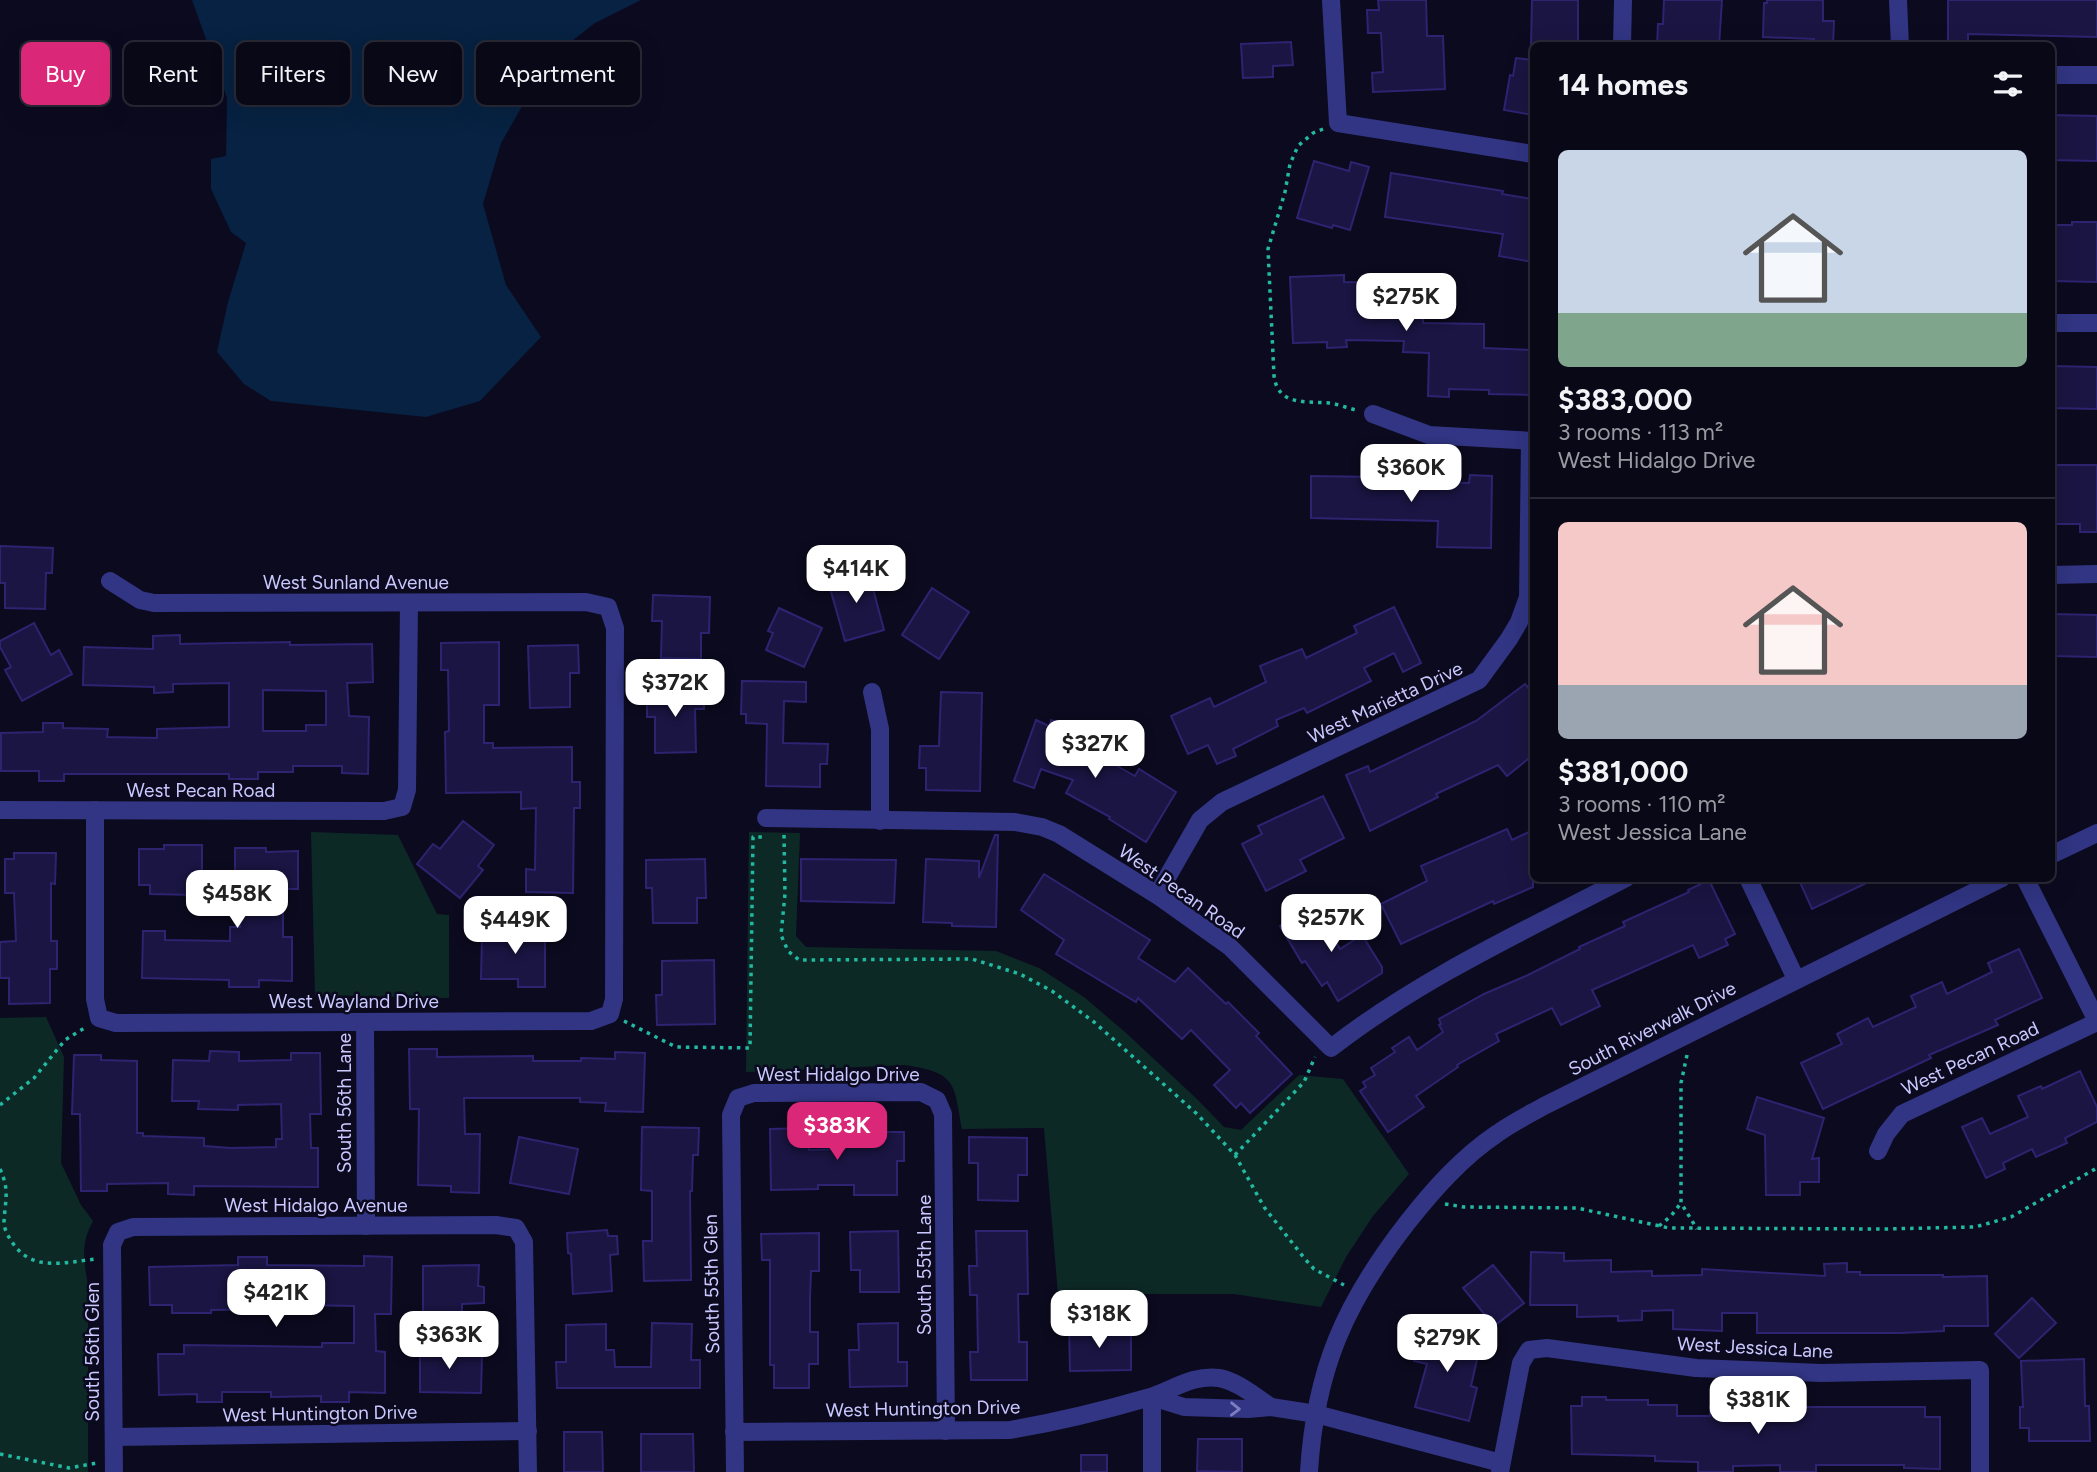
<!DOCTYPE html>
<meta charset="utf-8">
<style>
:root{--surface:#090817;--page:#121120;--text:#f1f3f6;--muted:#999aa1;--line:#292936;--accent:#db2777}
body{margin:0;font-family:Figtree,sans-serif;background:var(--page);color:var(--text);height:100vh;display:flex;flex-direction:column;font-size:26px;white-space:nowrap}
*{box-sizing:border-box;margin:0}
p{font-size:23px;color:var(--muted)}
.icon{flex:none;width:38px;height:38px;fill:none;stroke:currentColor;stroke-width:2;stroke-linecap:round;stroke-linejoin:round}
.map{position:relative;flex:1;overflow:hidden}
.details{position:absolute;left:1530px;top:42px;width:525px;height:840px;display:flex;flex-direction:column;background:var(--surface);border-radius:10px;box-shadow:0 7px 28px #0002,0 0 0 2px var(--line)}
.details>*{flex:none}
.hud{position:absolute;left:21px;top:42px;width:665px;height:63px;display:flex;gap:14px}
.price{position:absolute;translate:-50% -60px;padding:0 16px;border-radius:14px;background:#fff;color:#222;font-size:23px;line-height:46px;filter:drop-shadow(0 2px 4px #0008)}
.price::after{content:'';position:absolute;left:50%;top:42px;width:21px;height:16px;margin-left:-10px;background:inherit;clip-path:polygon(0 0,100% 0,50% 100%)}
.price.selected{background:var(--accent);color:#fff}
ul{padding:0;list-style:none}
li{display:grid;align-content:center;gap:14px;height:371px;padding:0 28px}
li+li{border-top:2px solid var(--line)}
li span{display:grid;place-items:center;height:217px;border-radius:10px;color:#555}
li>.icon{margin-inline-start:auto}
span .icon{width:126px;height:126px;fill:#fffc;stroke-width:1}
li b{font-size:30px}
h2{display:flex;justify-content:space-between;align-items:center;height:84px;padding:0 28px;font-size:30px}
.tag{padding:0 24px;border-radius:10px;background:var(--surface);box-shadow:0 7px 28px #0002,0 0 0 2px var(--line);font-size:24px;line-height:63px}
.tag.selected{background:var(--accent);color:#fff}
.map>svg:first-child{display:block}
.green{fill:#0d2926}
.water{fill:#072242}
.building{fill:#1a1542;stroke:#2c2470;stroke-width:2;fill-rule:evenodd}
.lines{fill:none;stroke-linecap:round;stroke-linejoin:round}
.path{stroke:#22b9a2;stroke-width:3.5;stroke-dasharray:3.5 5;stroke-linecap:butt}
.minor{stroke:#313583;stroke-width:18}
.oneway{stroke:#7d7ec1}
.labels{text-anchor:middle;stroke-width:5;stroke-linejoin:round;paint-order:stroke}
.street-label{font-size:19px;fill:#c9c8ff;stroke:#0c0a1f}
</style>
<div class="map">
<svg width="2097" height="1472" viewBox="0 0 2097 1472">
<rect width="100%" height="100%" fill="#0c0a1f"/>
<!-- green -->
<g class="green">
<polygon points="311,832 398,835 437,914 449,915 449,998 315,995"/>
<path d="M749,832L800,833L796,936L806,947L996,951L1039,968L1084,997L1126,1033L1197,1099L1224,1127L1241,1130L1299,1075L1343,1079L1409,1174L1373,1216L1346,1257L1321,1307L1234,1294H1058L1044,1128L962,1129C954,1082 956,1073 905,1065L746,1072Z"/>
<path d="M46,1017L64,1057L61,1163L81,1205L93,1221C80,1245 84,1260 88,1286V1472H0V1018Z"/>
</g>
<!-- water -->
<polygon class="water" points="192,0 641,0 595,23 550,58 501,143 483,204 506,285 541,337 480,401 426,417 271,401 244,384 217,352 228,302 246,243 231,232 211,189 211,159 226,156 227,98"/>
<!-- building -->
<g class="building">
<polygon points="1378,0 1426,0 1427,36 1443,36 1445,89 1373,92 1372,73 1383,72 1381,33 1368,33 1367,10 1379,10"/>
<polygon points="1532,0 1578,0 1578,46 1531,46"/>
<polygon points="1664,0 1722,0 1719,46 1657,46 1658,24 1663,24"/>
<polygon points="1767,0 1823,0 1823,21 1834,21 1833,46 1814,46 1814,39 1763,37 1764,3 1767,3"/>
<polygon points="1948,0 2097,0 2097,37 1968,34 1968,41 1948,41"/>
<polygon points="1291,42 1293,65 1273,66 1273,77 1243,78 1241,44"/>
<polygon points="1516,58 1533,60 1533,115 1504,110 1510,75 1513,76"/>
<polygon points="2051,115 2097,116 2097,161 2051,160"/>
<polygon points="1314,161 1349,171 1351,162 1369,167 1350,230 1333,225 1332,228 1297,218"/>
<polygon points="1391,173 1503,191 1502,194 1532,199 1530,215 1533,216 1533,262 1499,256 1503,234 1385,217"/>
<polygon points="2072,222 2097,222 2097,282 2054,281 2055,225 2072,225"/>
<polygon points="1344,275 1344,282 1423,283 1423,323 1484,324 1484,348 1533,350 1533,395 1489,394 1489,390 1449,389 1449,397 1428,396 1429,353 1403,352 1404,341 1346,340 1347,347 1327,348 1327,342 1293,343 1290,277"/>
<polygon points="2052,366 2097,367 2097,409 2052,408"/>
<polygon points="2051,465 2097,465 2097,532 2080,532 2080,524 2051,524"/>
<polygon points="1378,474 1402,475 1402,479 1432,480 1432,482 1469,483 1470,475 1492,476 1491,548 1437,547 1438,521 1311,518 1311,476 1378,477"/>
<polygon points="0,546 53,548 52,573 46,573 45,609 5,608 5,583 0,583"/>
<polygon points="868,570 884,630 845,641 828,581"/>
<polygon points="932,588 969,612 939,659 902,635"/>
<polygon points="653,595 710,597 709,633 701,633 701,659 661,658 662,621 652,621"/>
<polygon points="1394,607 1421,663 1403,672 1394,653 1364,668 1371,681 1307,713 1304,708 1276,720 1278,726 1233,749 1236,756 1217,764 1208,745 1188,754 1171,716 1210,698 1214,707 1266,682 1260,666 1302,649 1306,658 1357,633 1354,626"/>
<polygon points="779,608 822,628 804,667 766,650 773,633 768,631"/>
<polygon points="2054,614 2097,615 2097,657 2053,656"/>
<polygon points="34,623 51,655 59,650 72,674 22,701 5,670 11,667 0,647 0,641"/>
<path d="M180,635V644L290,642V645L372,644L373,682L347,683L349,716L369,717L368,774L342,773V766H293V772H258V779H229V774H64V781H39V771H1V733L43,732V723H63V728L108,729L107,737L157,738V729L229,727V683L173,684V692L154,693V687L83,685L84,647L153,649V636ZM263,690L326,691V725H306V731H263Z"/>
<polygon points="499,642 499,705 484,705 484,743 493,743 493,748 572,747 572,782 580,782 580,808 574,808 573,893 526,892 526,869 535,870 536,808 521,809 521,792 446,793 445,732 449,731 448,670 441,670 441,643"/>
<polygon points="578,645 579,673 570,673 570,707 530,708 528,646"/>
<polygon points="742,681 806,682 806,702 784,701 783,743 828,744 827,764 820,764 820,787 766,786 767,724 746,723 746,714 741,714"/>
<polygon points="1525,684 1533,693 1533,755 1507,776 1498,765 1436,794 1438,797 1370,831 1346,775 1368,766 1370,772 1476,721"/>
<polygon points="647,690 704,690 704,709 695,709 696,752 655,753 655,717 647,717"/>
<polygon points="941,692 982,693 980,791 926,790 926,768 919,768 920,746 939,746"/>
<polygon points="1036,720 1049,726 1051,720 1070,727 1067,734 1076,738 1074,742 1135,776 1139,769 1176,792 1146,842 1109,819 1110,817 1066,793 1073,780 1041,769 1034,788 1014,781"/>
<polygon points="1323,796 1344,838 1300,860 1306,871 1266,891 1242,844 1262,834 1258,826"/>
<polygon points="463,821 494,845 478,866 483,870 460,898 417,864 433,844 440,849"/>
<polygon points="1507,829 1512,840 1533,830 1533,887 1494,904 1493,901 1401,944 1381,904 1427,881 1421,866"/>
<polygon points="995,835 998,835 996,927 952,926 952,923 923,922 926,859 979,861 979,878"/>
<polygon points="164,845 202,845 202,886 196,886 196,895 150,894 150,885 139,885 139,849 164,849"/>
<polygon points="235,848 266,848 266,852 298,851 298,889 286,889 286,898 283,898 283,937 292,937 292,981 259,980 259,987 229,987 229,980 142,978 143,931 165,931 165,940 230,941 230,927 240,927 241,890 235,890"/>
<polygon points="14,853 56,853 55,884 51,883 51,941 57,941 57,969 50,969 50,1003 9,1004 9,978 0,978 0,942 16,941 14,893 5,893 5,859 14,859"/>
<polygon points="705,859 706,898 697,898 697,923 653,923 652,888 646,888 646,860"/>
<polygon points="801,859 896,860 894,903 801,901"/>
<polygon points="1044,874 1150,940 1138,958 1175,982 1188,968 1226,1004 1228,1002 1259,1033 1256,1036 1292,1074 1250,1113 1241,1103 1236,1108 1214,1085 1230,1070 1191,1030 1182,1039 1138,998 1136,1002 1056,954 1064,940 1021,910"/>
<polygon points="1798,878 1877,878 1812,909"/>
<polygon points="1709,880 1735,934 1725,939 1728,945 1699,958 1693,945 1592,990 1600,1006 1561,1025 1552,1008 1496,1034 1499,1041 1457,1065 1458,1067 1416,1096 1424,1107 1388,1132 1360,1091 1366,1087 1363,1082 1375,1075 1371,1068 1395,1052 1392,1048 1409,1037 1417,1050 1443,1032 1439,1025 1441,1024 1439,1019 1484,994 1528,975 1580,949 1579,947 1625,926 1623,922 1689,892 1688,890"/>
<polygon points="1314,905 1340,949 1362,935 1382,967 1382,973 1338,1001 1327,982 1322,986 1305,961 1302,963 1280,926"/>
<polygon points="491,927 545,928 545,987 518,987 518,979 481,979 482,936 491,936"/>
<polygon points="2019,949 2042,998 1995,1020 1998,1025 1929,1055 1931,1058 1823,1109 1801,1063 1842,1044 1837,1034 1868,1018 1873,1027 1916,1007 1911,996 1942,982 1947,994 1992,972 1988,963"/>
<polygon points="714,960 715,1024 657,1025 656,995 662,995 662,961"/>
<polygon points="409,1049 437,1049 437,1057 533,1056 533,1061 581,1061 581,1058 615,1059 615,1052 645,1053 643,1112 605,1111 606,1103 580,1102 580,1098 464,1098 465,1134 480,1134 479,1193 451,1192 451,1186 418,1185 419,1109 410,1109"/>
<polygon points="210,1051 239,1052 239,1061 291,1060 291,1053 320,1053 321,1114 310,1114 311,1148 318,1148 318,1187 194,1186 194,1195 168,1194 168,1183 107,1184 107,1191 81,1191 80,1114 72,1114 74,1055 101,1055 101,1060 137,1061 137,1133 143,1133 143,1136 204,1138 204,1146 231,1148 276,1147 276,1139 282,1139 281,1104 238,1105 238,1110 198,1109 199,1101 172,1101 173,1060 209,1061"/>
<polygon points="2080,1071 2097,1107 2097,1122 2065,1138 2067,1143 2036,1157 2032,1149 2003,1163 2005,1169 1986,1178 1962,1127 1982,1118 1990,1134 2028,1117 2018,1096 2041,1086 2042,1089"/>
<polygon points="1757,1097 1824,1118 1812,1159 1819,1158 1819,1182 1800,1182 1800,1195 1766,1195 1765,1135 1747,1129"/>
<polygon points="642,1127 699,1128 698,1155 693,1155 692,1191 690,1191 691,1280 644,1281 643,1241 652,1241 652,1191 641,1190"/>
<polygon points="808,1128 809,1150 845,1149 845,1132 904,1132 904,1161 897,1161 897,1195 854,1195 854,1185 818,1185 818,1189 771,1190 770,1129"/>
<polygon points="519,1137 578,1149 569,1194 510,1183"/>
<polygon points="969,1137 1027,1138 1027,1175 1018,1175 1018,1201 978,1200 978,1163 969,1163"/>
<polygon points="607,1230 608,1236 617,1236 618,1254 610,1255 612,1291 573,1294 571,1254 568,1253 567,1233"/>
<polygon points="898,1231 899,1292 860,1292 860,1270 851,1270 850,1232"/>
<polygon points="976,1231 1027,1231 1028,1294 1018,1294 1019,1342 1027,1342 1027,1380 971,1380 970,1352 978,1352 977,1295 970,1295 969,1266 977,1266"/>
<polygon points="819,1233 819,1271 811,1271 810,1297 810,1332 818,1332 818,1364 809,1364 809,1388 774,1388 774,1365 770,1365 770,1260 762,1260 761,1234"/>
<polygon points="1531,1252 1564,1253 1564,1261 1611,1260 1611,1272 1652,1271 1652,1276 1702,1275 1702,1269 1825,1276 1824,1264 1847,1263 1847,1272 1860,1272 1860,1275 1943,1275 1943,1277 1987,1276 1988,1326 1944,1326 1944,1331 1901,1333 1757,1333 1757,1313 1722,1313 1722,1331 1673,1329 1673,1310 1642,1311 1642,1320 1618,1321 1618,1316 1577,1317 1577,1305 1530,1305"/>
<polygon points="364,1256 392,1257 391,1314 375,1314 376,1351 385,1352 385,1393 349,1392 349,1402 321,1402 321,1396 271,1397 271,1392 222,1392 222,1402 197,1402 197,1394 159,1395 158,1354 184,1354 184,1345 322,1347 322,1343 354,1343 354,1306 302,1305 302,1309 211,1310 211,1313 172,1313 172,1305 150,1305 149,1267 238,1265 238,1257 267,1257 267,1265 364,1266"/>
<polygon points="479,1265 478,1286 484,1287 484,1303 462,1304 462,1312 423,1312 423,1266"/>
<polygon points="1493,1265 1524,1303 1494,1326 1463,1288"/>
<polygon points="2032,1298 2056,1323 2019,1358 1995,1334"/>
<polygon points="652,1323 692,1324 691,1360 700,1360 700,1388 557,1388 556,1362 566,1362 566,1325 606,1324 606,1350 614,1350 615,1367 651,1367"/>
<polygon points="898,1323 898,1362 907,1362 907,1386 850,1387 849,1350 859,1350 858,1324"/>
<polygon points="1069,1324 1094,1324 1094,1333 1131,1333 1131,1370 1070,1371"/>
<polygon points="1421,1328 1481,1342 1471,1386 1477,1388 1469,1421 1415,1407 1427,1364 1414,1361"/>
<polygon points="420,1346 459,1346 459,1354 482,1355 481,1393 420,1392"/>
<polygon points="2084,1359 2085,1406 2089,1406 2090,1441 2029,1441 2029,1428 2020,1428 2020,1407 2023,1407 2021,1361"/>
<polygon points="1582,1397 1606,1397 1606,1400 1648,1400 1648,1405 1677,1405 1677,1416 1710,1416 1710,1407 1760,1408 1760,1416 1794,1416 1794,1407 1925,1407 1925,1417 1940,1417 1940,1469 1904,1468 1904,1465 1816,1465 1816,1472 1780,1472 1780,1465 1733,1466 1733,1472 1698,1472 1698,1462 1655,1461 1655,1456 1572,1454 1571,1406 1582,1406"/>
<polygon points="564,1432 602,1432 603,1472 564,1472"/>
<polygon points="641,1434 693,1434 694,1472 641,1472"/>
<polygon points="1198,1439 1242,1439 1242,1472 1197,1471"/>
<rect x="1081" y="1455" width="26" height="17"/>
</g>
<g class="lines">
<!-- path -->
<g class="path">
<path d="M1323,129L1313,133L1298,146L1290,164L1285,192L1268,249L1274,376C1278,406 1305,401 1329,403C1338,404 1347,408 1356,410"/>
<polyline points="784,835 785,894 781,935 788,951 799,960 972,959 1020,974 1052,991 1094,1022 1197,1114 1235,1155 1264,1207 1305,1259 1314,1269 1344,1285"/>
<polyline points="624,1021 676,1047 750,1048 753,837 763,837"/>
<polyline points="1687,1055 1681,1083 1681,1203 1697,1229"/>
<polyline points="0,1105 34,1078 65,1040 86,1027"/>
<polyline points="1235,1155 1304,1082 1315,1057"/>
<path d="M0,1169C10,1191 5,1200 4,1222C4,1229 8,1236 12,1242C32,1273 65,1262 96,1259"/>
<polyline points="1445,1204 1464,1207 1577,1208 1669,1228 1884,1229 1975,1227 2011,1217 2097,1168"/>
<polyline points="1659,1226 1671,1216 1681,1203"/>
<polyline points="0,1454 69,1468 97,1463"/>
</g>
<!-- minor -->
<g class="minor">
<polyline points="1331,0 1338,123 1533,154"/>
<polyline points="1898,0 1900,46"/>
<polyline points="1622,46 1623,0"/>
<polyline points="2051,75 2097,75"/>
<polyline points="2051,323 2097,323"/>
<polyline points="1373,414 1429,435 1533,441"/>
<polyline points="2051,575 2097,574"/>
<polyline points="872,692 880,729 880,821"/>
<polyline points="0,810 384,811 402,807 407,790 409,604"/>
<polyline points="95,810 95,999 99,1018 116,1023 591,1021 610,1014 614,999 615,628 608,607 586,602 154,603 140,600 110,581"/>
<path d="M766,818L1015,822L1042,827L1059,834L1157,895L1230,947L1331,1048C1421,978 1526,930 1626,878"/>
<polyline points="2051,855 2097,833"/>
<polyline points="1748,878 1796,979"/>
<polyline points="2025,878 2097,1021"/>
<polyline points="1157,895 1200,820 1222,802 1479,680 1509,639 1519,622 1528,597 1530,441"/>
<polyline points="365,1022 366,1226"/>
<polyline points="1878,1151 1886,1134 1902,1114 2097,1022"/>
<polyline points="1152,1397 1184,1407 1248,1409 1271,1407 1316,1414 1501,1463"/>
<polyline points="1152,1397 1152,1472"/>
<path d="M734,1432L1010,1430C1057,1422 1102,1411 1147,1398C1171,1391 1193,1374 1219,1378C1237,1381 1256,1397 1271,1407"/>
<polyline points="114,1437 528,1431"/>
<polyline points="114,1472 112,1245 118,1232 133,1227 496,1225 516,1228 524,1242 528,1472"/>
<polyline points="735,1472 731,1115 738,1098 754,1093 921,1092 937,1100 943,1114 946,1431"/>
<path d="M1309,1472C1315,1370 1345,1303 1407,1223C1433,1190 1462,1157 1498,1133C1512,1123 1528,1115 1544,1106L2002,878"/>
<polyline points="1500,1472 1521,1363 1529,1350 1547,1348 1696,1368 1821,1373 1980,1370 1980,1472"/>
</g>
</g>
<!-- one-way arrows -->
<defs><path id="oneway-chevron" d="M-2-3.5L2.5 0L-2 3.5" fill="none" stroke-width="1.6" stroke-linecap="round" stroke-linejoin="round" transform="scale(1.75)"/></defs>
<use class="oneway" href="#oneway-chevron" transform="translate(1235 1409) rotate(1)"/>
<g class="labels">
<!-- street labels -->
<g class="street-label">
<text x="356" y="589">West Sunland Avenue</text>
<text transform="translate(1385 702) rotate(-25)" y="7">West Marietta Drive</text>
<text x="201" y="797">West Pecan Road</text>
<text transform="translate(1182 891) rotate(35)" y="7">West Pecan Road</text>
<text x="354" y="1008">West Wayland Drive</text>
<text transform="translate(1652 1028) rotate(-27)" y="7">South Riverwalk Drive</text>
<text transform="translate(1970 1058) rotate(-25)" y="7">West Pecan Road</text>
<text x="838" y="1081">West Hidalgo Drive</text>
<text transform="translate(344 1103) rotate(-90)" y="7">South 56th Lane</text>
<text x="316" y="1212">West Hidalgo Avenue</text>
<text transform="translate(924 1265) rotate(-90)" y="7">South 55th Lane</text>
<text transform="translate(711 1284) rotate(-91)" y="7">South 55th Glen</text>
<text transform="translate(1755 1347) rotate(3)" y="7">West Jessica Lane</text>
<text transform="translate(92 1352) rotate(-90)" y="7">South 56th Glen</text>
<text transform="translate(923 1408) rotate(-1)" y="7">West Huntington Drive</text>
<text transform="translate(320 1413) rotate(-1)" y="7">West Huntington Drive</text>
</g>
</g>
</svg>
<b class="price" style="left:1406px;top:333px">$275K</b>
<b class="price" style="left:1411px;top:504px">$360K</b>
<b class="price" style="left:856px;top:605px">$414K</b>
<b class="price" style="left:675px;top:719px">$372K</b>
<b class="price" style="left:1095px;top:780px">$327K</b>
<b class="price" style="left:237px;top:930px">$458K</b>
<b class="price" style="left:1331px;top:954px">$257K</b>
<b class="price" style="left:515px;top:956px">$449K</b>
<b class="price selected" style="left:837px;top:1162px">$383K</b>
<b class="price" style="left:276px;top:1329px">$421K</b>
<b class="price" style="left:1099px;top:1350px">$318K</b>
<b class="price" style="left:449px;top:1371px">$363K</b>
<b class="price" style="left:1447px;top:1374px">$279K</b>
<b class="price" style="left:1758px;top:1436px">$381K</b>
<div class="hud">
<a class="tag selected">Buy</a>
<a class="tag">Rent</a>
<a class="tag">Filters</a>
<a class="tag">New</a>
<a class="tag">Apartment</a>
</div>
<section class="details">
<h2>14 homes<svg class="icon" aria-label="filters" viewBox="0 0 24 24"><path d="M4 7h16M4 17h16"/><circle cx="9" cy="7" r="2"/><circle cx="15" cy="17" r="2"/></svg></h2>
<ul>
<li><span style="background:linear-gradient(#c9d6e8 75%,#7fa58c 0)"><svg class="icon" aria-label="home" viewBox="0 0 24 24"><path d="M3 11l9-7 9 7M6 9v11h12V9"/></svg></span><div><b>$383,000</b><p>3 rooms · 113 m²</p><p>West Hidalgo Drive</p></div></li>
<li><span style="background:linear-gradient(#f6c9c9 75%,#9aa5b1 0)"><svg class="icon" aria-label="home" viewBox="0 0 24 24"><path d="M3 11l9-7 9 7M6 9v11h12V9"/></svg></span><div><b>$381,000</b><p>3 rooms · 110 m²</p><p>West Jessica Lane</p></div></li>
</ul>
</section>
</div>
